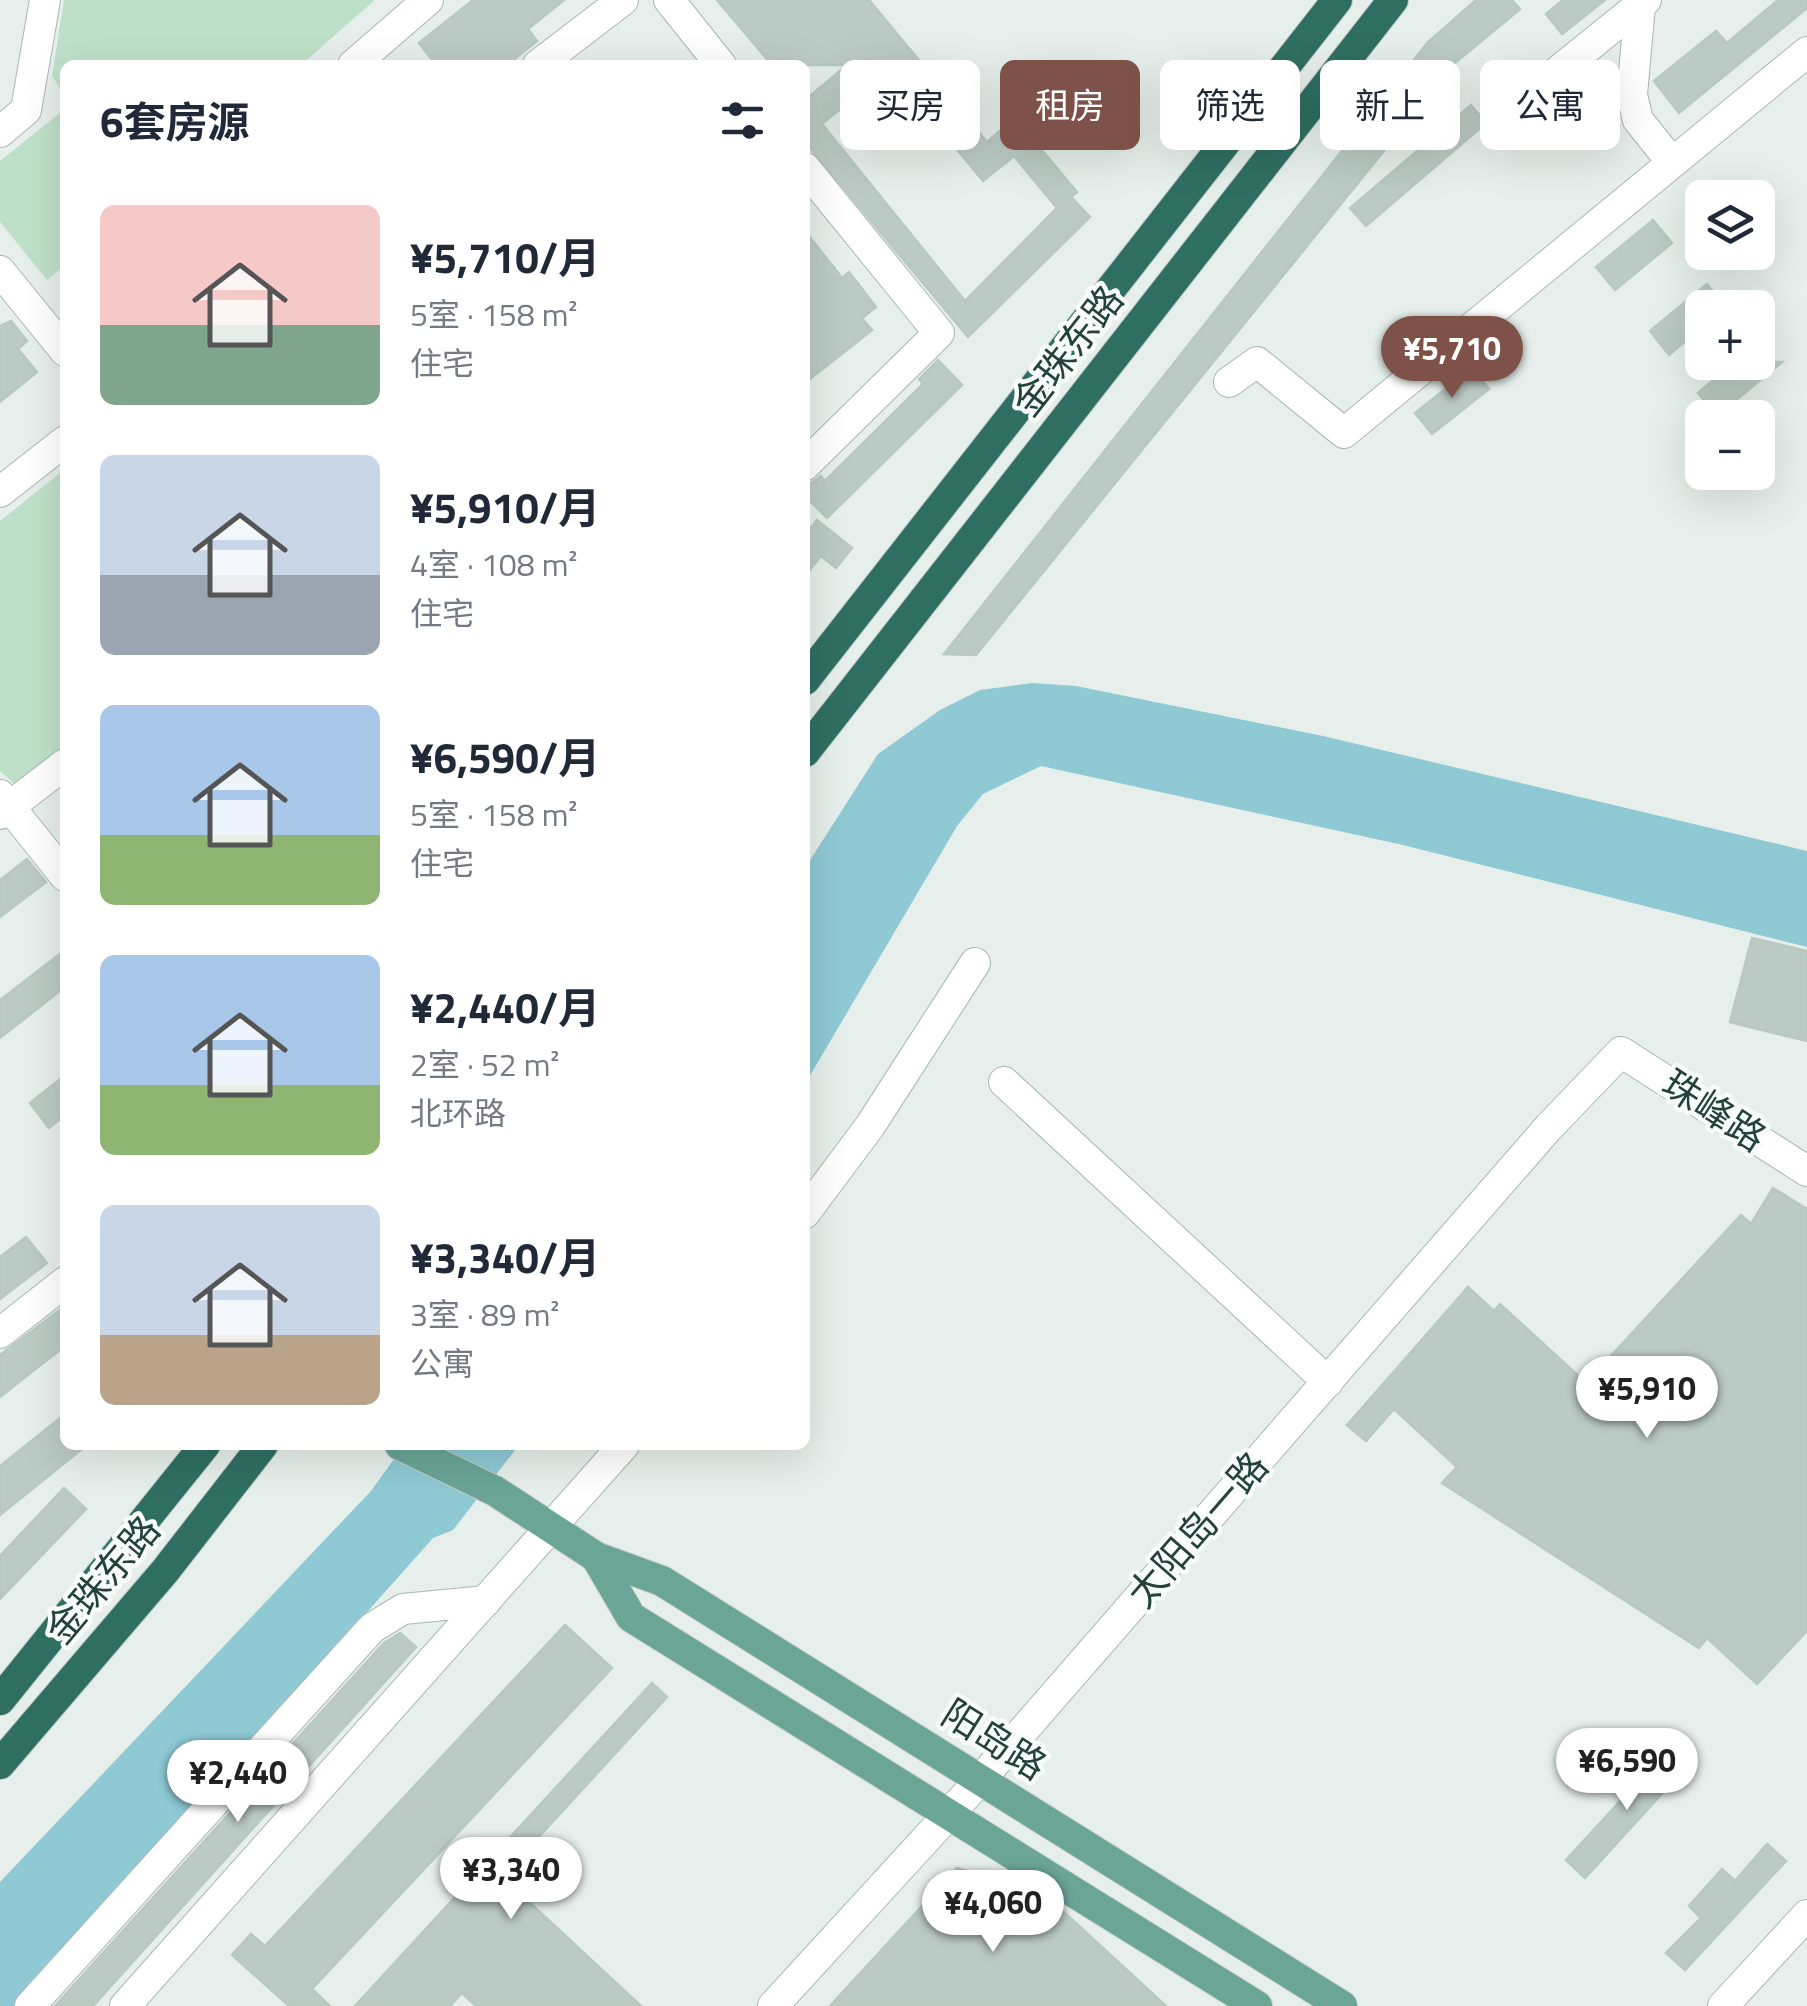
<!DOCTYPE html>
<html lang="zh">
<meta charset="utf-8">
<style>
:root{--surface:#fff;--page:#f6f6f7;--text:#1f2937;--muted:#747a83;--accent:#7f5249}
body{margin:0;font-family:"Titillium Web","Noto Sans SC",sans-serif;background:var(--page);color:var(--text);height:100vh;display:flex;flex-direction:column;font-size:38px;white-space:nowrap}
*{box-sizing:border-box;margin:0}
p{font-size:32px;color:var(--muted)}
.icon{flex:none;width:55px;height:55px;fill:none;stroke:currentColor;stroke-width:2;stroke-linecap:round;stroke-linejoin:round}
.map{position:relative;flex:1;overflow:hidden}
.details{position:absolute;left:60px;top:60px;width:750px;height:1390px;display:flex;flex-direction:column;background:var(--surface);border-radius:15px;box-shadow:0 10px 40px #0002}
.details>*{flex:none}
.hud{position:absolute;left:840px;top:60px;width:815px;height:90px;display:flex;gap:20px}
.controls{position:absolute;left:1685px;top:180px;display:grid;gap:20px}
.controls a{display:grid;place-items:center;width:90px;height:90px;border-radius:15px;background:var(--surface);box-shadow:0 10px 40px #0002;font-size:50px}
.price{position:absolute;translate:-50% -85px;padding:0 22px;border-radius:35px;background:#fff;color:#222;font-size:32px;line-height:65px;filter:drop-shadow(0 2px 5px #0008)}
.price::after{content:'';position:absolute;left:50%;top:60px;width:30px;height:22px;margin-left:-15px;background:inherit;clip-path:polygon(0 0,100% 0,50% 100%)}
.price.on{background:var(--accent);color:#fff}
ul{padding:0;list-style:none}
li{display:flex;align-items:center;gap:30px;height:250px;padding:0 40px}
li span{display:grid;place-items:center;flex:none;width:280px;height:200px;border-radius:15px;color:#555}
li>.icon{margin-inline-start:auto}
span .icon{width:120px;height:120px;fill:#fffc;stroke-width:1}
li b{font-size:42px}
h2{display:flex;justify-content:space-between;align-items:center;height:120px;padding:0 40px;font-size:42px}
.tag{padding:0 35px;border-radius:15px;background:var(--surface);box-shadow:0 10px 40px #0002;font-size:35px;line-height:90px}
.tag.on{background:var(--accent);color:#fff}
.map>svg:first-child{display:block}
.green{fill:#bfe0c8}
.water{fill:#8ec9d4}
.building{fill:#bbcac4;stroke:#b8c9c2;stroke-width:2.5;fill-rule:evenodd}
.lines{fill:none;stroke-linecap:round;stroke-linejoin:round}
.minor-casing{stroke:#a8b8b2;stroke-width:32}
.major-casing{stroke:#c2cac8;stroke-width:32}
.highway-casing{stroke:#c2cac8;stroke-width:32}
.minor{stroke:#fff;stroke-width:30}
.major{stroke:#6aa596;stroke-width:30}
.highway{stroke:#2f6f62;stroke-width:30}
.labels{text-anchor:middle;stroke-width:9;stroke-linejoin:round;paint-order:stroke}
.street-label{font-size:38px;fill:#24423a;stroke:#f7fbf9}
</style>
<div class="map">
<svg width="1807" height="2006" viewBox="0 0 1807 2006">
<rect width="100%" height="100%" fill="#e6efeb"/>
<!-- green -->
<g class="green">
<polygon points="64,0 375,0 301,65 65,65 65,96 52,76"/>
<polygon points="65,109 65,265 47,280 0,222 0,161"/>
<polygon points="65,469 65,751 16,785 0,771 0,521"/>
</g>
<!-- water -->
<g class="water">
<polygon points="1032,683 1076,686 1323,736 1807,851 1807,947 1403,845 1041,766 983,794 957,826 805,1084 805,868 878,754 940,710 980,690"/>
<polygon points="404,1445 519,1445 453,1530 433,1538 16,2006 0,2006 0,1882 371,1491"/>
</g>
<!-- building -->
<g class="building">
<polygon points="473,0 564,0 528,29 537,41 507,65 436,65 419,43"/>
<path d="M717,0H869L987,142L1015,118L1077,192L1071,197L1090,217L968,337L805,142V100L847,65H772ZM890,68L983,181L1014,156L1057,208L965,301L822,124Z"/>
<polygon points="1476,0 1512,0 1520,9 1455,63 976,655 944,654 1428,42"/>
<polygon points="1563,0 1605,0 1562,34 1546,14"/>
<polygon points="1778,0 1807,0 1807,8 1679,113 1654,81 1716,31 1727,43"/>
<polygon points="1471,105 1486,123 1366,226 1350,208"/>
<polygon points="1653,220 1672,243 1615,290 1596,267"/>
<polygon points="805,231 842,278 849,272 876,307 862,318 872,330 805,383"/>
<polygon points="1707,284 1726,308 1702,308 1702,327 1669,355 1650,331"/>
<polygon points="11,321 27,341 18,349 37,372 0,402 0,326"/>
<polygon points="938,360 962,385 827,518 805,496 805,487 821,476 825,481 923,384 919,379"/>
<polygon points="1735,362 1782,362 1717,416 1698,393"/>
<polygon points="1472,368 1489,389 1432,434 1415,413"/>
<polygon points="817,520 852,548 836,568 821,556 805,576 805,536"/>
<polygon points="27,859 46,882 0,917 0,880"/>
<polygon points="1752,938 1807,951 1807,1041 1730,1022"/>
<polygon points="65,950 65,987 0,1038 0,1000"/>
<polygon points="65,1075 65,1115 49,1128 30,1103"/>
<polygon points="1773,1188 1807,1209 1807,1631 1757,1684 1707,1638 1699,1648 1442,1483 1457,1467 1394,1409 1366,1441 1347,1425 1468,1287 1494,1311 1500,1304 1586,1383 1741,1215 1751,1224"/>
<polygon points="26,1237 47,1263 0,1299 0,1257"/>
<polygon points="65,1306 65,1346 0,1397 0,1355"/>
<polygon points="65,1414 65,1445 87,1445 0,1515 0,1466"/>
<polygon points="64,1488 86,1509 0,1599 0,1556"/>
<polygon points="565,1625 612,1668 312,1989 330,2006 289,2006 232,1955 251,1934 265,1946"/>
<polygon points="400,1633 416,1647 93,2006 55,2006 384,1643"/>
<polygon points="652,1683 667,1697 502,1877 641,2006 476,2006 462,1993 450,2006 355,2006"/>
<polygon points="1670,1747 1689,1764 1585,1878 1566,1860"/>
<polygon points="1767,1844 1786,1861 1685,1970 1666,1953 1701,1918 1689,1906 1722,1869 1735,1881"/>
<polygon points="957,1868 1037,1892 1053,1902 1166,2006 830,2006"/>
</g>
<g class="lines">
<defs>
<g id="minor">
<polyline points="669,0 721,65"/>
<polyline points="1646,0 1640,5 1632,95 1638,120 1670,160"/>
<polyline points="353,65 428,0"/>
<polyline points="538,65 623,0"/>
<polyline points="1531,93 1640,5"/>
<polyline points="0,132 26,110 45,0"/>
<polyline points="805,168 939,333 805,465"/>
<polyline points="0,271 65,351"/>
<polyline points="1229,382 1257,362 1344,433 1807,52"/>
<polyline points="0,492 65,441"/>
<polyline points="0,795 65,876"/>
<polyline points="0,814 65,764"/>
<polyline points="1004,1082 1328,1382"/>
<polyline points="805,1213 870,1126 975,963"/>
<polyline points="0,1333 65,1282"/>
<polyline points="30,2006 372,1628 403,1609 486,1601"/>
<polyline points="125,2006 624,1445"/>
<polyline points="773,2006 981,1779 1548,1128 1621,1052 1807,1171"/>
<polyline points="1723,2006 1807,1915"/>
</g>
<g id="major">
<polyline points="400,1445 495,1491 596,1557 662,1581 1342,2006"/>
<polyline points="596,1557 631,1617 1257,2006"/>
</g>
<g id="highway">
<polyline points="805,680 1337,0"/>
<polyline points="805,752 1393,0"/>
<polyline points="0,1700 205,1445"/>
<polyline points="0,1764 165,1571 263,1445"/>
</g>
</defs>
<!-- minor casing -->
<use href="#minor" class="minor-casing"/>
<!-- major casing -->
<use href="#major" class="major-casing"/>
<!-- highway casing -->
<use href="#highway" class="highway-casing"/>
<!-- minor -->
<use href="#minor" class="minor"/>
<!-- major -->
<use href="#major" class="major"/>
<!-- highway -->
<use href="#highway" class="highway"/>
</g>
<g class="labels">
<!-- street labels -->
<g class="street-label">
<text transform="translate(1068 351) rotate(-52)" y="13">金珠东路</text>
<text transform="translate(1714 1111) rotate(33)" y="13">珠峰路</text>
<text transform="translate(1198 1530) rotate(-49)" y="13">太阳岛一路</text>
<text transform="translate(103 1580) rotate(-50)" y="13">金珠东路</text>
<text transform="translate(994 1740) rotate(32)" y="13">阳岛路</text>
</g>
</g>
</svg>
<div class="controls">
<a><svg class="icon" aria-label="layers" viewBox="0 0 24 24"><path d="M12 4l9 5-9 5-9-5zM3 14l9 5 9-5"/></svg></a>
<a>+</a>
<a>−</a>
</div>
<b class="price on" style="left:1452px;top:401px">¥5,710</b>
<b class="price" style="left:1647px;top:1441px">¥5,910</b>
<b class="price" style="left:1627px;top:1813px">¥6,590</b>
<b class="price" style="left:238px;top:1825px">¥2,440</b>
<b class="price" style="left:511px;top:1922px">¥3,340</b>
<b class="price" style="left:993px;top:1955px">¥4,060</b>
<div class="hud">
<a class="tag">买房</a>
<a class="tag on">租房</a>
<a class="tag">筛选</a>
<a class="tag">新上</a>
<a class="tag">公寓</a>
</div>
<section class="details">
<h2>6套房源<svg class="icon" aria-label="filters" viewBox="0 0 24 24"><path d="M4 7h16M4 17h16"/><circle cx="9" cy="7" r="2"/><circle cx="15" cy="17" r="2"/></svg></h2>
<ul>
<li><span style="background:linear-gradient(#f6c9c9 60%,#7fa58c 0)"><svg class="icon" aria-label="home" viewBox="0 0 24 24"><path d="M3 11l9-7 9 7M6 9v11h12V9"/></svg></span><div><b>¥5,710/月</b><p>5室 · 158 m²</p><p>住宅</p></div></li>
<li><span style="background:linear-gradient(#c9d6e8 60%,#9aa5b1 0)"><svg class="icon" aria-label="home" viewBox="0 0 24 24"><path d="M3 11l9-7 9 7M6 9v11h12V9"/></svg></span><div><b>¥5,910/月</b><p>4室 · 108 m²</p><p>住宅</p></div></li>
<li><span style="background:linear-gradient(#a9c7e8 65%,#8fb573 0)"><svg class="icon" aria-label="home" viewBox="0 0 24 24"><path d="M3 11l9-7 9 7M6 9v11h12V9"/></svg></span><div><b>¥6,590/月</b><p>5室 · 158 m²</p><p>住宅</p></div></li>
<li><span style="background:linear-gradient(#a9c7e8 65%,#8fb573 0)"><svg class="icon" aria-label="home" viewBox="0 0 24 24"><path d="M3 11l9-7 9 7M6 9v11h12V9"/></svg></span><div><b>¥2,440/月</b><p>2室 · 52 m²</p><p>北环路</p></div></li>
<li><span style="background:linear-gradient(#c9d6e8 65%,#b9a48a 0)"><svg class="icon" aria-label="home" viewBox="0 0 24 24"><path d="M3 11l9-7 9 7M6 9v11h12V9"/></svg></span><div><b>¥3,340/月</b><p>3室 · 89 m²</p><p>公寓</p></div></li>
</ul>
</section>
</div>
